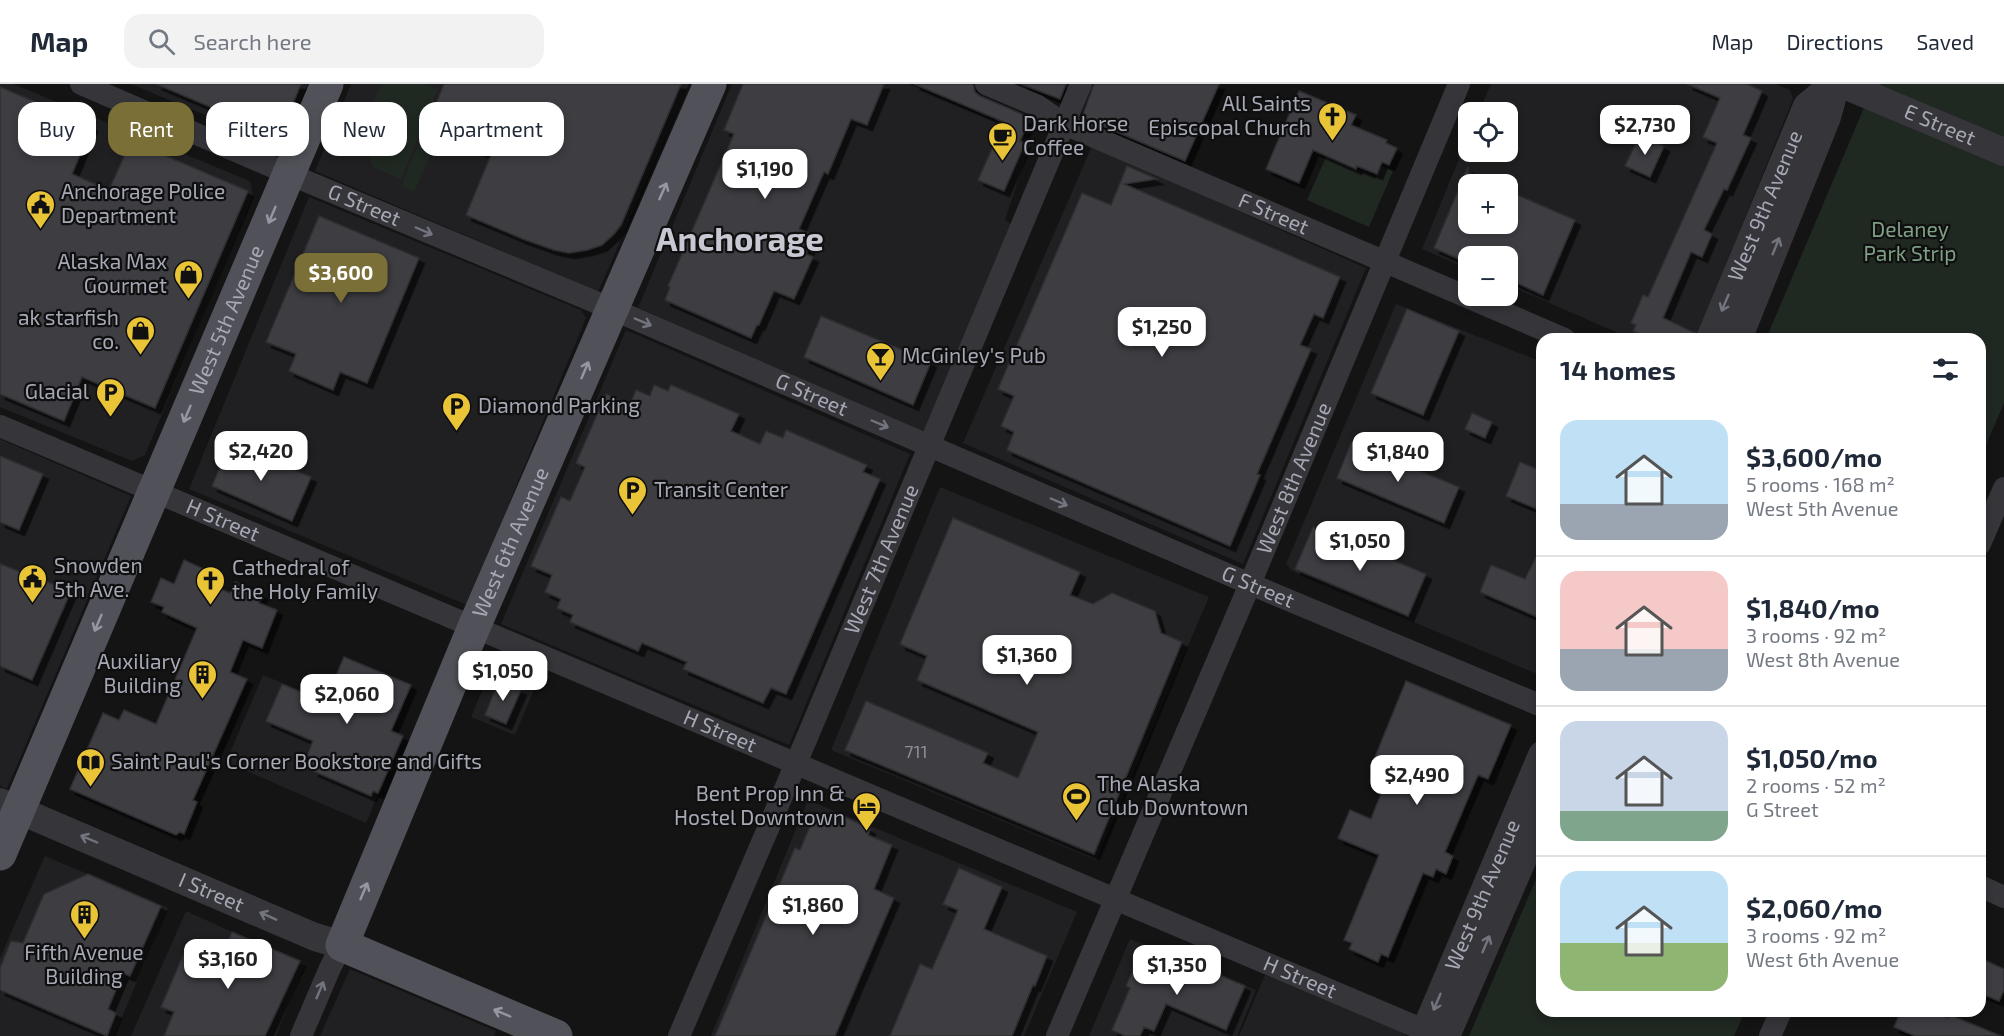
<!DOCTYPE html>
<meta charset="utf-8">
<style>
:root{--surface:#fff;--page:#f2f2f3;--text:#1f2937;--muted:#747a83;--line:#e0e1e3;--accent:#7a6f37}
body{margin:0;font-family:"Exo 2",sans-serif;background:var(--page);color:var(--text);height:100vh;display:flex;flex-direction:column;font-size:22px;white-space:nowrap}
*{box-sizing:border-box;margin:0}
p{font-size:20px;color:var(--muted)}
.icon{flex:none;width:33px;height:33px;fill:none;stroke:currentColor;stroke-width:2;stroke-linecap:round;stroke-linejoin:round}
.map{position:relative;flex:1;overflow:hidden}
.drawer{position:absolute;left:1536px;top:249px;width:450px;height:684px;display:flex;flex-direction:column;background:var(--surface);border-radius:18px;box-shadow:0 3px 9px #0003}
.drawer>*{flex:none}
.guide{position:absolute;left:18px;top:18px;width:570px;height:54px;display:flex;gap:12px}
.tools{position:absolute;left:1458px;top:18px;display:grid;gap:12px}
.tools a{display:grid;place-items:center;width:60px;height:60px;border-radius:12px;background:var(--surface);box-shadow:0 3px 9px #0003;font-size:30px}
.price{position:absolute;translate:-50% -51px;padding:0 14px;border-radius:12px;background:#fff;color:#222;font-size:20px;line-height:39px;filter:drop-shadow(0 2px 3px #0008)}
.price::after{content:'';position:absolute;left:50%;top:36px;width:18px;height:14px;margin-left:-9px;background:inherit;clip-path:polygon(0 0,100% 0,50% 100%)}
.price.selected{background:var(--accent);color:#fff}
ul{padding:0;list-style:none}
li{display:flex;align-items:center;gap:18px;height:150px;padding:0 24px}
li+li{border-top:2px solid var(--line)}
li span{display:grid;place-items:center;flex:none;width:168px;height:120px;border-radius:18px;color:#555}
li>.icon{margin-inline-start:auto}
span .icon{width:72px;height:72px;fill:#fffc;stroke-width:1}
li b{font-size:26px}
h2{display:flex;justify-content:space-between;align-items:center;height:72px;padding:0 24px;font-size:26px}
.tag{padding:0 21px;border-radius:18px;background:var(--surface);box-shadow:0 3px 9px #0003;font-size:21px;line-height:54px}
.tag.selected{background:var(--accent);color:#fff}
header{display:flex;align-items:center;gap:36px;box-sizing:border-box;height:84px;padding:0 30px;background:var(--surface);border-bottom:2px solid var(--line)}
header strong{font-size:28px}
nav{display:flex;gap:33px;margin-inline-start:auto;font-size:21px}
.search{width:420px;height:54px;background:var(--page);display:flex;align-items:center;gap:15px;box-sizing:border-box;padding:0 21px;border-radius:18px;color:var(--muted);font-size:22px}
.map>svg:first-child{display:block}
.built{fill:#202022;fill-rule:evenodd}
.green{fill:#202822}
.building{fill:#3e3e42;stroke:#2e2e31;stroke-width:1.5;filter:url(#shadow)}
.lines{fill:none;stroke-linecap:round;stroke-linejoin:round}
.minor{stroke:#35353a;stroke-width:22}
.tertiary{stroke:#35353a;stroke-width:28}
.primary{stroke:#515259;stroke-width:33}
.oneway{stroke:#9598a3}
.oneway2{stroke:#73757e}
.labels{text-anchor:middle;stroke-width:4.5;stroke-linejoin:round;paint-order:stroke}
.number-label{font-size:18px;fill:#8c8e98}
.poi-label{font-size:21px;fill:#a6a9b5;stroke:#0f0f10;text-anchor:start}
.street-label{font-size:21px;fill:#a6a9b5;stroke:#0f0f10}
.park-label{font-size:21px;fill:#7ea084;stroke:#0f0f10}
.town-label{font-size:33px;font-weight:bold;fill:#c7c8d1;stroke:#0f0f10}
</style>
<header>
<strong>Map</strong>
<div class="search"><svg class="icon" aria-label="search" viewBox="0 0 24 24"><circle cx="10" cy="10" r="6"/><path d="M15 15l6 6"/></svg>Search here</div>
<nav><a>Map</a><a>Directions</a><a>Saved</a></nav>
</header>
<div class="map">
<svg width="2004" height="952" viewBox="0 0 2004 952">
<defs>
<filter id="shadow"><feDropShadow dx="5.5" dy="5.5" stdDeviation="0" flood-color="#0009"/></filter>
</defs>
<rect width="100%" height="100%" fill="#141415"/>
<!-- built -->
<g class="built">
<polygon points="0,0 13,0 250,97 253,112 145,371 132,377 0,323"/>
<polygon points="131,0 308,0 282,63"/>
<polygon points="351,0 689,0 598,208 315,87"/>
<polygon points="732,0 909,0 1022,49 1030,61 1005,136 1011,140 923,350 638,224"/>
<path d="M1491,0H1775L1790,6L1793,15L1696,255H1632L1508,201V172H1468V185L1422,165L1468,53V68H1508V28H1479ZM1468,100H1508V140H1468Z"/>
<polygon points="1092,62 1366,184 1243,480 963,359"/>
<polygon points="309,113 581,226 586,234 467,521 189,405"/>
<polygon points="1396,220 1542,278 1542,592 1292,487 1286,480"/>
<polygon points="626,246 910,370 789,661 501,540"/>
<polygon points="0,355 131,412 7,705 0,702"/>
<polygon points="940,403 1209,513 1096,776 831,666"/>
<polygon points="492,583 536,601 515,651 471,633"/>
<polygon points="263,591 403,650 366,739 226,678"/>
<polygon points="808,716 1077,828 1024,952 711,952"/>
<polygon points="45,772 168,824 114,952 0,952 0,874"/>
<polygon points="186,827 305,881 276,952 131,952"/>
<polygon points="1130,855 1256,906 1237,952 1089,952"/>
<polygon points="350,885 496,947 494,952 320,952"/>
<polygon points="1265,891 1406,950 1405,952 1239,952"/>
</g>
<!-- green -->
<g class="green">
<polygon points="381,0 426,0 438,5 401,95 373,83 361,47"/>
<polygon points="1874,0 2004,0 2004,319 1980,375 1980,255 1766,255"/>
<polygon points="423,50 437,56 414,108 401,102"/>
<polygon points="1326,73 1375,95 1381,82 1393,87 1369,143 1307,116"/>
<polygon points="1542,781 1542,927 1745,927 1734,952 1469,952"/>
</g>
<!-- building -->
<g class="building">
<polygon points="156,0 301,0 279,52"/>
<polygon points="444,0 681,0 621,141 614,150 602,161 587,166 569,169 554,166 523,155 466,131 491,71 426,44"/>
<polygon points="743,0 884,0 867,41 851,35 828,90 824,88 799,145 815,152 806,170 813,173 794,215 774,207 759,241 757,241 751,254 665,216 670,203 668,202 734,50 724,46"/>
<polygon points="914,0 973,0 975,8 980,12 1024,31 1023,35 1029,37 1020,57 1025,59 1004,107 978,96 1004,38"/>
<polygon points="1021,0 1066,0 1060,15"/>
<polygon points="1094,0 1219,0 1185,77 1082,33"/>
<polygon points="1687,0 1747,0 1762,7 1743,51 1751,54 1727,106 1724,105 1704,146 1712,150 1702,173 1691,168 1663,234 1695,249 1694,255 1651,255 1633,247 1636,241 1631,239 1643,211 1648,213 1717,59 1703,53 1720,14"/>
<polygon points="0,3 92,42 72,90 109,106 131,57 248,107 155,324 82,293 64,337 0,310"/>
<polygon points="1299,7 1356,31 1351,41 1387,56 1386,59 1397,64 1389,81 1382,78 1377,90 1357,82 1356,85 1313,66 1299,99 1266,85"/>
<polygon points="1640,51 1664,62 1650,93 1625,82"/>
<polygon points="1127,82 1157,95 1124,100 1340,193 1323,234 1314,230 1300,261 1311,265 1257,390 1260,391 1230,462 1007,366 1014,348 1001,342 1014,312 998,305 1082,109 1111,121"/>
<polygon points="1468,83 1468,140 1508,140 1508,107 1575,136 1543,211 1508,195 1508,172 1468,172 1468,179 1434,164"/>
<polygon points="319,132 419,174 367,299 340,288 333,306 289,287 296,270 266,258"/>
<polygon points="1407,225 1459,247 1423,331 1371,309"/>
<polygon points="821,232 931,278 913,321 804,273"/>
<polygon points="654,301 668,307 671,301 739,330 731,347 760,360 766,347 783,354 786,346 867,381 863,388 880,395 786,610 771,604 763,619 683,585 687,578 642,559 638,567 570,538 573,531 557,524 561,515 545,508 552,491 531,482 561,413 570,417 585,383 576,379 606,310 630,321 636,306 650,312"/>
<polygon points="1472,329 1492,338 1485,354 1465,345"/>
<polygon points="230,359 311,393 292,437 212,402"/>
<polygon points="1351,359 1459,403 1444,439 1337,394"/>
<polygon points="0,372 43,390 19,446 0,438"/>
<polygon points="1520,378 1542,387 1542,427 1506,412"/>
<polygon points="953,434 1080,488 1070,511 1093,520 1112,509 1155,527 1161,549 1182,558 1094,770 845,666 866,617 988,669 983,679 1018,694 1038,648 917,596 927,572 900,560"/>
<polygon points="1313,443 1426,490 1408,532 1295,485"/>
<polygon points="1542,461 1542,535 1480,508 1491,481 1525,495"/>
<polygon points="184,476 206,486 201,497 230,509 235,498 262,510 259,519 277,526 262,564 243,556 230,588 247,595 193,716 197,718 184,750 180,748 176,751 70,705 103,629 119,636 124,626 156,640 197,544 162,528 164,523 151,518 161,494 174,500"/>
<polygon points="0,480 71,507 32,596 0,582"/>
<polygon points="344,573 411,601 391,647 403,652 378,709 373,707 371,712 313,687 315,683 309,680 312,674 307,672 313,657 266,637 282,600 325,618"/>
<polygon points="499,596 521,606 506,640 485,631"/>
<polygon points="1406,597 1511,641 1488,695 1478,691 1445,768 1453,772 1446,790 1436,785 1433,793 1423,789 1388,873 1381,870 1378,878 1349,865 1352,859 1344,856 1379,771 1338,754 1350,726 1371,735 1391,685 1373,678"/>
<polygon points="816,728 840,739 843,732 870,745 868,751 892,761 874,805 894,814 835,952 715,952 795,764 800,766"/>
<polygon points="959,784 1002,803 984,845 1047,872 1035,902 1033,901 1012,952 890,952 920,880 932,885 958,826 943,820"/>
<polygon points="88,790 161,822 130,892 123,889 108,925 116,929 107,952 0,906 0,884 11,857 23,859 44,810"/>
<polygon points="232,848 300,877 265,952 164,952 174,928 161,923 187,862 201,867 204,858 224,867"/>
<polygon points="1170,870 1245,902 1226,946 1166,920 1154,947 1144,943 1140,952 1125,952 1112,946 1130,904 1126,902 1136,880 1152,887 1155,881 1164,885"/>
<polygon points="1980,874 2004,885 2004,906 1999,917 1980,909"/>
<polygon points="1901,927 1930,927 1948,934 1950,931 2001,952 1915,952 1894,943"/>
</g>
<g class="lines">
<!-- minor -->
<g class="minor">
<path id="s1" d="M81,0L289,90L612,225L1250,500L1542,622"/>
<path id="s2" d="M986,0L1038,22L1064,40L1565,255"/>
<path id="s3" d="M0,342L1438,952"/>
<polyline points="1980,460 2004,404"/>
<polyline points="1980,802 2004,813"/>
<polyline points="301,952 330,884 342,861"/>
<path id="s4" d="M679,952L806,656L1081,0"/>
<path id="s5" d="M1057,952L1250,500L1459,0"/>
<polyline points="1770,952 1781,927"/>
</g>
<!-- tertiary -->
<g class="tertiary">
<path id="s6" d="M1842,0L2004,68"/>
<path id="s7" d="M1710,255L1807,22L1834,0"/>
<polyline points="1738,255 1827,33 1836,0"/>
<path id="s8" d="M0,718L315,853L342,861"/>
<path id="s9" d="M1423,952L1542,671"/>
<polyline points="1446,952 1542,731"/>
</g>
<!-- primary -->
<g class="primary">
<path id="s10" d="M0,770L327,0"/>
<path id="s11" d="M556,952L342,861L474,543L710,0"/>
</g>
</g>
<!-- one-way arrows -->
<defs><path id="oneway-shaft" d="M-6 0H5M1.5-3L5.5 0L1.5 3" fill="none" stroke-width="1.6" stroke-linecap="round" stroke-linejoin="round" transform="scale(1.5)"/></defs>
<g class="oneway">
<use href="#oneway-shaft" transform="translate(663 107) rotate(-66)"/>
<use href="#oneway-shaft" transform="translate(272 131) rotate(113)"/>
<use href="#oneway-shaft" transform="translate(585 286) rotate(-67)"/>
<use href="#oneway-shaft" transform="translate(187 330) rotate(113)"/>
<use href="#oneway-shaft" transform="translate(98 539) rotate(113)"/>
<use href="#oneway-shaft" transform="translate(364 807) rotate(-67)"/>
<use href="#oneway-shaft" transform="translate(502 929) rotate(-157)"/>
</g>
<g class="oneway2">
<use href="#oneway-shaft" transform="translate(424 147) rotate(23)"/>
<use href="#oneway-shaft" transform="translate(1776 162) rotate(-68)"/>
<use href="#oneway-shaft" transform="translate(1725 219) rotate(113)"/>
<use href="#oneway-shaft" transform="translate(643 238) rotate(23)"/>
<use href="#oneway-shaft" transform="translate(880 340) rotate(23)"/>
<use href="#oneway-shaft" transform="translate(1059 418) rotate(23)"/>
<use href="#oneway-shaft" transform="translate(89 755) rotate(-157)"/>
<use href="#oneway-shaft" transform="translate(268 832) rotate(-156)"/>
<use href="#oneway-shaft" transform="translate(1486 860) rotate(-67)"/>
<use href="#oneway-shaft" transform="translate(320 906) rotate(-67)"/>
<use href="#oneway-shaft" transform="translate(1437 918) rotate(113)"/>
</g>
<!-- icons -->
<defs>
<symbol id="church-pin" viewBox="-11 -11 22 30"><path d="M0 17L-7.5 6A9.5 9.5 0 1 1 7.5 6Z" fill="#eac437" stroke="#0f0f10"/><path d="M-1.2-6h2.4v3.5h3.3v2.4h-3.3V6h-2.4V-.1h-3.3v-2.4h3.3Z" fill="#111"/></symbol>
<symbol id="cafe-pin" viewBox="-11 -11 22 30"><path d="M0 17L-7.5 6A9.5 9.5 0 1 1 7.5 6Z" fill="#eac437" stroke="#0f0f10"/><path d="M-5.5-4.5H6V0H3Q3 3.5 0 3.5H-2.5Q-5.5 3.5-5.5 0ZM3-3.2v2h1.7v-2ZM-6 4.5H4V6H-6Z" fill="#111"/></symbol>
<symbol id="civic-pin" viewBox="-11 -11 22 30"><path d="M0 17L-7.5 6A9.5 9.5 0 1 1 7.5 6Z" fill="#eac437" stroke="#0f0f10"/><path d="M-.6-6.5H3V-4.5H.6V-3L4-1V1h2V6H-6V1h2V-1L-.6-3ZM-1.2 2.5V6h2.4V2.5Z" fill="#111"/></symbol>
<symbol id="shop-pin" viewBox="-11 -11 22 30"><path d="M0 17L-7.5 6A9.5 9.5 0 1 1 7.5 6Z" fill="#eac437" stroke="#0f0f10"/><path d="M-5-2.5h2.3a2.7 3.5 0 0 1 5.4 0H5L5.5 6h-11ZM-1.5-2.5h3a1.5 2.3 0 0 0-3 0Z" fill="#111"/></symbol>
<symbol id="bar-pin" viewBox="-11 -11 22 30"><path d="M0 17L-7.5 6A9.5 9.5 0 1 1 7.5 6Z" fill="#eac437" stroke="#0f0f10"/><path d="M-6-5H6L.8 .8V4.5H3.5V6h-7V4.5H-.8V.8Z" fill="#111"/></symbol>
<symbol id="parking-pin" viewBox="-11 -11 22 30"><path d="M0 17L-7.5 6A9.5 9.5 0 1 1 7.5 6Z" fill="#eac437" stroke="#0f0f10"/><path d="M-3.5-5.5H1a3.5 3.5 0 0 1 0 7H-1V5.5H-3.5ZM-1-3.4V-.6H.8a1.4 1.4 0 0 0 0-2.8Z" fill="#111"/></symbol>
<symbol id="building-pin" viewBox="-11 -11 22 30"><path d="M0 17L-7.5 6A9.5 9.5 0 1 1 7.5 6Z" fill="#eac437" stroke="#0f0f10"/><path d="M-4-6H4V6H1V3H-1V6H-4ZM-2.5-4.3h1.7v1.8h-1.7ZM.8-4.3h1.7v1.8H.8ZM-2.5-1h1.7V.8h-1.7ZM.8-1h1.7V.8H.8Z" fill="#111"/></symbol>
<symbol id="library-pin" viewBox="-11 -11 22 30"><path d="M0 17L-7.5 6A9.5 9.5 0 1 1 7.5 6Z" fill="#eac437" stroke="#0f0f10"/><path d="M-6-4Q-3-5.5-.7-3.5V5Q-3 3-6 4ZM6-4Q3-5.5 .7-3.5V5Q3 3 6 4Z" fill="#111"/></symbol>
<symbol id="stadium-pin" viewBox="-11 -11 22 30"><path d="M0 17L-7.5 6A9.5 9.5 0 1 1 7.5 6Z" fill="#eac437" stroke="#0f0f10"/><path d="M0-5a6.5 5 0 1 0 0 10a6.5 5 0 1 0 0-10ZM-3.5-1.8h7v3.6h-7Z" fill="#111"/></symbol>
<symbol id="hotel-pin" viewBox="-11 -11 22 30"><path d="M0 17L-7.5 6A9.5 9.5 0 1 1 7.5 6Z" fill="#eac437" stroke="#0f0f10"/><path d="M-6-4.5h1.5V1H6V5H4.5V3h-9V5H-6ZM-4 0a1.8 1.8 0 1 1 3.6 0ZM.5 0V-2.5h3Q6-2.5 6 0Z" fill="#111"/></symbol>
</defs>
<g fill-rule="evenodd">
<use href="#church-pin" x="1316" y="16" width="33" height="45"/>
<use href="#cafe-pin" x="986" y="36" width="33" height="45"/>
<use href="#civic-pin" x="24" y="104" width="33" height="45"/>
<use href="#shop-pin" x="172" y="174" width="33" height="45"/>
<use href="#shop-pin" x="124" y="230" width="33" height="45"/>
<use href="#bar-pin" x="864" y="256" width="33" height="45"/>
<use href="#parking-pin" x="94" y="292" width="33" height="45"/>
<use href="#parking-pin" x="440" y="306" width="33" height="45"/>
<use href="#parking-pin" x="616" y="390" width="33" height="45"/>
<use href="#civic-pin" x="16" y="478" width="33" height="45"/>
<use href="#church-pin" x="194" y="480" width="33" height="45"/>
<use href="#building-pin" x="186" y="574" width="33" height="45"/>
<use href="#library-pin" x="74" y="662" width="33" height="45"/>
<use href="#stadium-pin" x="1060" y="696" width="33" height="45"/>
<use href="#hotel-pin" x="850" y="706" width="33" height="45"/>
<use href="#building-pin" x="68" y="814" width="33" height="45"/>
</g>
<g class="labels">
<!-- number labels -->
<g class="number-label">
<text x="916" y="674">711</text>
</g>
<!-- poi labels -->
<g class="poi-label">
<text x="1311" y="27" text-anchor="end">All Saints<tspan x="1311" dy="24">Episcopal Church</tspan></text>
<text x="1023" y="47">Dark Horse<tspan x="1023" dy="24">Coffee</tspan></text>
<text x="61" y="115">Anchorage Police<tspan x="61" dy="24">Department</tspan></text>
<text x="167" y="185" text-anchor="end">Alaska Max<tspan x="167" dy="24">Gourmet</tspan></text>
<text x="119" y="241" text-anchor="end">ak starfish<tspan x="119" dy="24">co.</tspan></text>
<text x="902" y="279">McGinley's Pub</text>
<text x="89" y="315" text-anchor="end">Glacial</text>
<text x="478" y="329">Diamond Parking</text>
<text x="654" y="413">Transit Center</text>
<text x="54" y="489">Snowden<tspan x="54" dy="24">5th Ave.</tspan></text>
<text x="232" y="491">Cathedral of<tspan x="232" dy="24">the Holy Family</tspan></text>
<text x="181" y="585" text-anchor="end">Auxiliary<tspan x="181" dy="24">Building</tspan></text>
<text x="111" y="685">Saint Paul's Corner Bookstore and Gifts</text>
<text x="1097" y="707">The Alaska<tspan x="1097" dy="24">Club Downtown</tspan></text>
<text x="845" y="717" text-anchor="end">Bent Prop Inn &amp;<tspan x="845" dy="24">Hostel Downtown</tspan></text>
<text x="84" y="876" text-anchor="middle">Fifth Avenue<tspan x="84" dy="24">Building</tspan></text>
</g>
<!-- street labels -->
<g class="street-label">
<text dy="7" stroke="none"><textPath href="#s6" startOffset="106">E Street</textPath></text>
<text dy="7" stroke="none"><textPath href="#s1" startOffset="308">G Street</textPath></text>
<text dy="7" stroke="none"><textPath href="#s7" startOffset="144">West 9th Avenue</textPath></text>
<text dy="7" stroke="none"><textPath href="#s2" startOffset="316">F Street</textPath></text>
<text dy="7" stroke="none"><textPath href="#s10" startOffset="580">West 5th Avenue</textPath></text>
<text dy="7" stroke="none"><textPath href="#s1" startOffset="794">G Street</textPath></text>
<text dy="7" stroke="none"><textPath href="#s5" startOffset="606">West 8th Avenue</textPath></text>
<text dy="7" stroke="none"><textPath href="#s3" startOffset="242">H Street</textPath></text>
<text dy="7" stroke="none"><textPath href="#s11" startOffset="669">West 6th Avenue</textPath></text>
<text dy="7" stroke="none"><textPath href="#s4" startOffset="518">West 7th Avenue</textPath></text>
<text dy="7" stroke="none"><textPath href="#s1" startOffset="1280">G Street</textPath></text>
<text dy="7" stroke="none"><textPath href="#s3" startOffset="782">H Street</textPath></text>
<text dy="7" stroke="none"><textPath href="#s8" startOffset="230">I Street</textPath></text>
<text dy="7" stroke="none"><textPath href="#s9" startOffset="153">West 9th Avenue</textPath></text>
<text dy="7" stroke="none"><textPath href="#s3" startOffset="1412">H Street</textPath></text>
</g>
<!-- park labels -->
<g class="park-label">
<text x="1910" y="153">Delaney<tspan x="1910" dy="24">Park Strip</tspan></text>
</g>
<!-- town labels -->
<g class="town-label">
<text x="740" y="167">Anchorage</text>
</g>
</g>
</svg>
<div class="tools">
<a><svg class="icon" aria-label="locate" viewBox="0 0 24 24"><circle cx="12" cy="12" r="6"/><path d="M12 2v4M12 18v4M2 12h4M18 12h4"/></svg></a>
<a>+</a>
<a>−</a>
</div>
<b class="price" style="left:1645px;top:72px">$2,730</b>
<b class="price" style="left:765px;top:116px">$1,190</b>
<b class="price selected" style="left:341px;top:220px">$3,600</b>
<b class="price" style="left:1162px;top:274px">$1,250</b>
<b class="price" style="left:261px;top:398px">$2,420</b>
<b class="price" style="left:1398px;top:399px">$1,840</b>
<b class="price" style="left:1360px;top:488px">$1,050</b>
<b class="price" style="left:1027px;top:602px">$1,360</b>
<b class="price" style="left:503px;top:618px">$1,050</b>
<b class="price" style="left:347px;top:641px">$2,060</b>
<b class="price" style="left:1417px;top:722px">$2,490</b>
<b class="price" style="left:813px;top:852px">$1,860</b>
<b class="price" style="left:228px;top:906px">$3,160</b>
<b class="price" style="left:1177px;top:912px">$1,350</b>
<div class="guide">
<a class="tag">Buy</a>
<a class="tag selected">Rent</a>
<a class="tag">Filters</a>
<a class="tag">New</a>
<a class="tag">Apartment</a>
</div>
<section class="drawer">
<h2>14 homes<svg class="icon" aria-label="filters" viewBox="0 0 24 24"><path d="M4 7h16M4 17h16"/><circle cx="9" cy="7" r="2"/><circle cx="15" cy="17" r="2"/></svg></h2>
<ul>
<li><span style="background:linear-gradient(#bfe0f5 70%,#9aa5b1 0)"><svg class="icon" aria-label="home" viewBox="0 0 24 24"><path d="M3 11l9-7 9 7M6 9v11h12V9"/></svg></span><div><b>$3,600/mo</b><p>5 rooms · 168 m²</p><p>West 5th Avenue</p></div></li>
<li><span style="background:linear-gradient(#f6c9c9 65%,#9aa5b1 0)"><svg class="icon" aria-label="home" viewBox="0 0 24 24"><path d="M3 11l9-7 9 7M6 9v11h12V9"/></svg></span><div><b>$1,840/mo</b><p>3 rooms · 92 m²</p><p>West 8th Avenue</p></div></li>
<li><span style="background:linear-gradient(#c9d6e8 75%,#7fa58c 0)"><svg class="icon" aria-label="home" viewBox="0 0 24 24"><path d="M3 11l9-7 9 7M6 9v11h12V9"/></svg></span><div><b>$1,050/mo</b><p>2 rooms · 52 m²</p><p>G Street</p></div></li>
<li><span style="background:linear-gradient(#bfe0f5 60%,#8fb573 0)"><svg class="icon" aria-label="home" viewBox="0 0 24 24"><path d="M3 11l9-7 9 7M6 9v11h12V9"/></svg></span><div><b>$2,060/mo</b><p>3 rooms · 92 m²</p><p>West 6th Avenue</p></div></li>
</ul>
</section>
</div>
